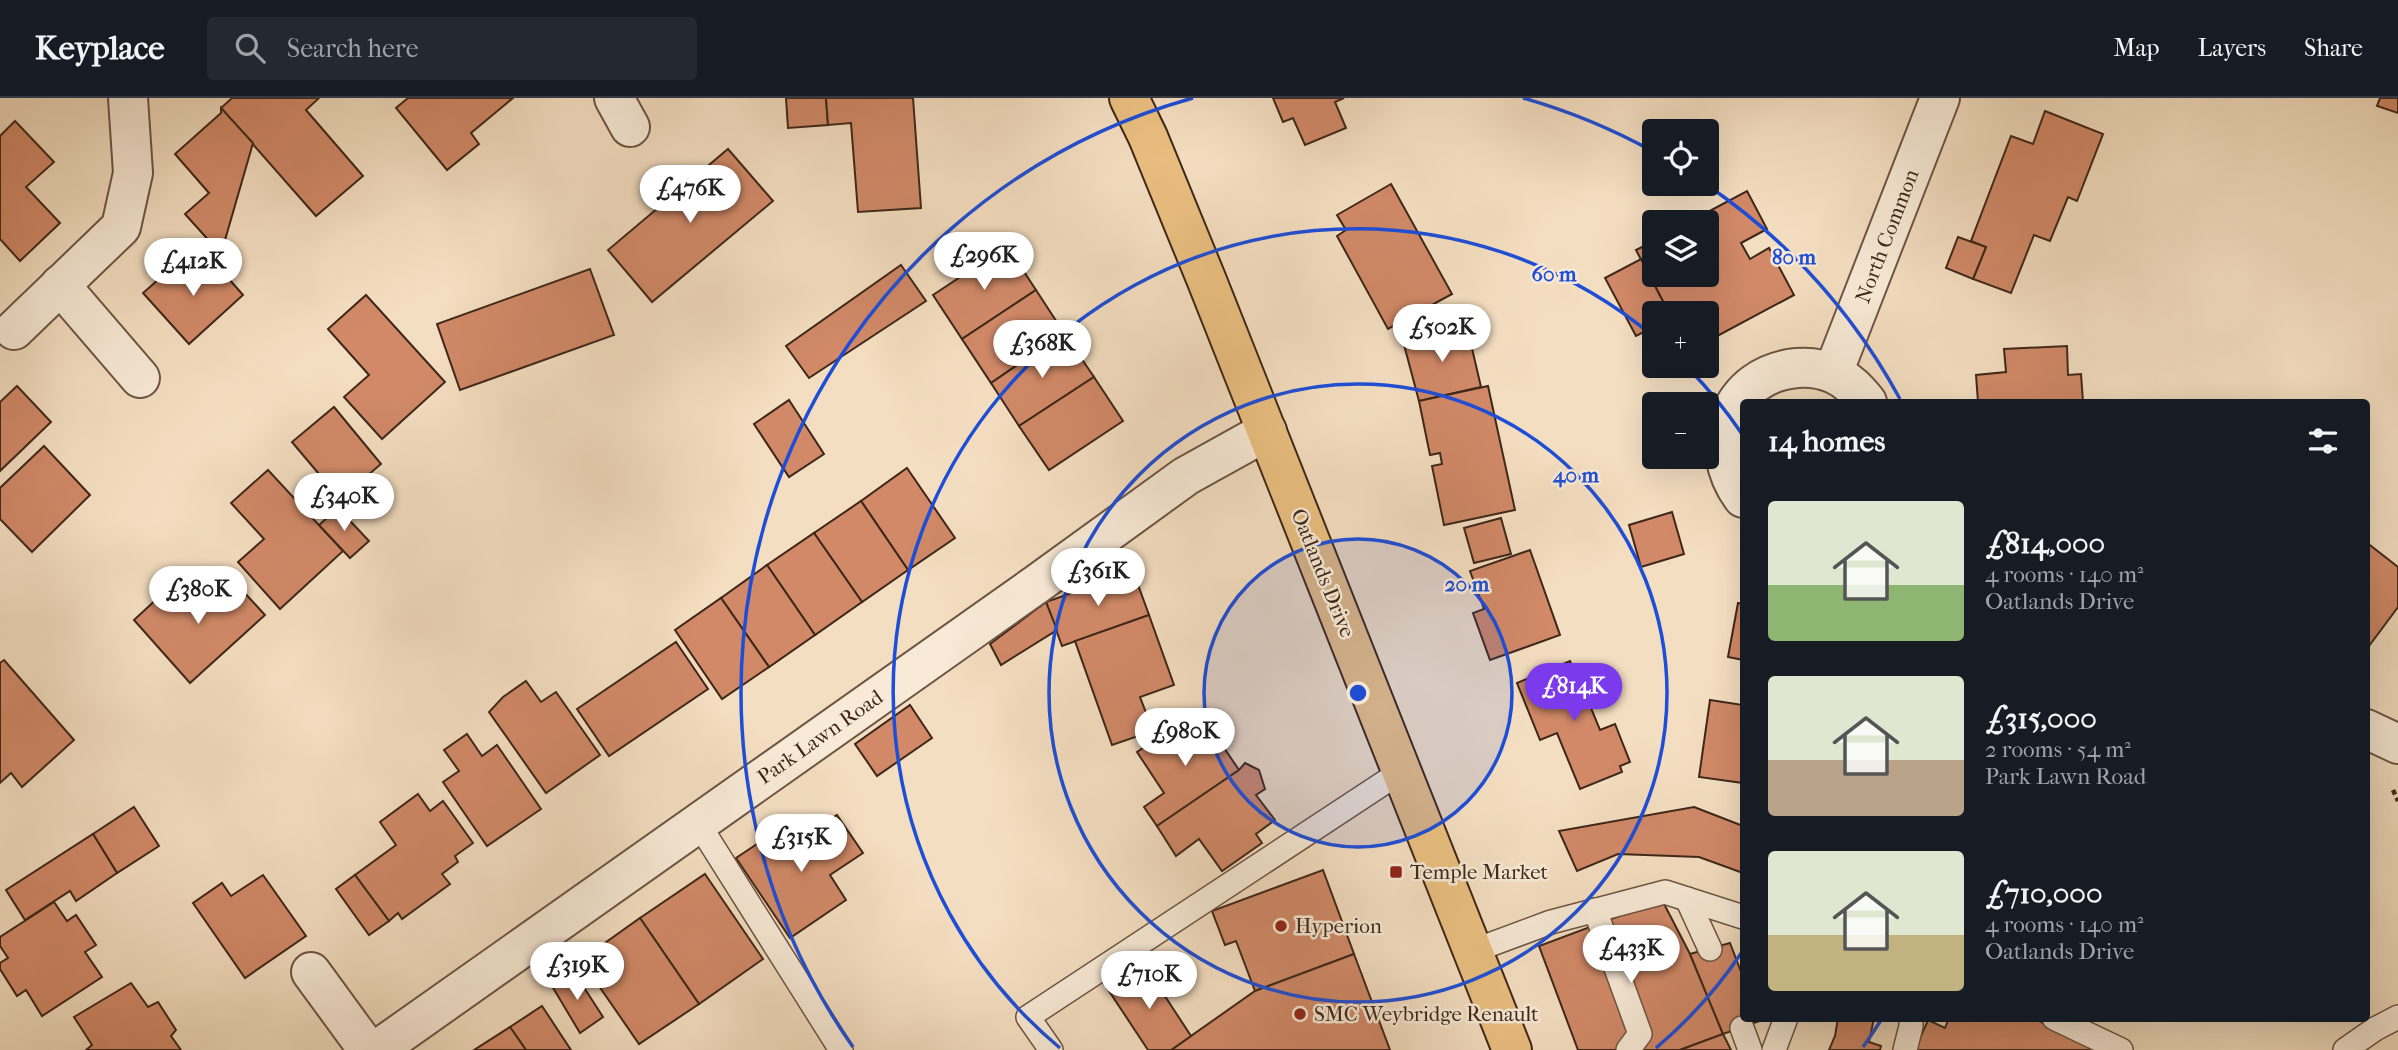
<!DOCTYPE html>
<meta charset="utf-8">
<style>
:root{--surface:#171b24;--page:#242831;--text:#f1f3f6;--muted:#9ea1a6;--line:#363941;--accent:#7c3aed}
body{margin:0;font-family:"IM FELL French Canon",serif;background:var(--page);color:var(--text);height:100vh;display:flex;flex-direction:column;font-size:26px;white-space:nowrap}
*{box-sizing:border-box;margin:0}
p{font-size:23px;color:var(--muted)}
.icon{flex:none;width:38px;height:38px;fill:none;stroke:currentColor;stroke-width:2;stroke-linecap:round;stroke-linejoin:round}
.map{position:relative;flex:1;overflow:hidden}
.sheet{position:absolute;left:1740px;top:301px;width:630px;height:623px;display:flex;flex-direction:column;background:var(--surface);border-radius:7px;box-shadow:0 7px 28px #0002}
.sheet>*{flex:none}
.controls{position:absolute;left:1642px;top:21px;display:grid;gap:14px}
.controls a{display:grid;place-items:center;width:77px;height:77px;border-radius:7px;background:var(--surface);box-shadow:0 7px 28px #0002;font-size:35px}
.price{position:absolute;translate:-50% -60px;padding:0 16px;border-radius:24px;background:#fff;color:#222;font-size:23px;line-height:46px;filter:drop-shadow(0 2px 4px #0008)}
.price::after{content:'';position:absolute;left:50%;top:42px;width:21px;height:16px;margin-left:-10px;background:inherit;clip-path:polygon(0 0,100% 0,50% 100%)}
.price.active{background:var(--accent);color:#fff}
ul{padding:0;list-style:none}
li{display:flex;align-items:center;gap:21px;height:175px;padding:0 28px}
li span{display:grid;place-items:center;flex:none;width:196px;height:140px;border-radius:7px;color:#555}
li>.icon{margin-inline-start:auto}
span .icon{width:84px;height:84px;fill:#fffc;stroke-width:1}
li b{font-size:30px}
h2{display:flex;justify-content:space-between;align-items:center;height:84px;padding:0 28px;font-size:30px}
header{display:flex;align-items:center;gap:42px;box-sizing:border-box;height:98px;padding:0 35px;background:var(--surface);border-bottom:2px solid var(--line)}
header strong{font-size:33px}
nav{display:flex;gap:38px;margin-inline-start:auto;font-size:24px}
.search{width:490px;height:63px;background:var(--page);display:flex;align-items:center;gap:18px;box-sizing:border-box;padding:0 24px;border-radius:7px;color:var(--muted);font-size:26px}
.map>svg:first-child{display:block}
.building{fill:#d18968;stroke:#3e2719;stroke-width:2}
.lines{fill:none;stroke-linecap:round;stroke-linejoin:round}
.lane-casing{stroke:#6c5543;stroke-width:26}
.street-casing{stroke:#6c5543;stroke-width:42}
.primary-casing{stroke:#3e2719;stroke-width:42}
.path{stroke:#3e2719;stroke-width:4.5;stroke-dasharray:5 3.5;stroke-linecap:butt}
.lane{stroke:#f8ead7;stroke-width:23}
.street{stroke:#f8ead7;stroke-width:38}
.primary{stroke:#eabf80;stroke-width:38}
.ring{fill:none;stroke:#1d4ed8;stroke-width:3.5}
.poi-dot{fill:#8f2418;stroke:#f8ead7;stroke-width:2.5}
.labels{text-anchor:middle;stroke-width:5;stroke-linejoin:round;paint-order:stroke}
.street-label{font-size:21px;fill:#3e2719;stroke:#f8ead7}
.poi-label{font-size:21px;fill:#3e2719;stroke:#f8ead7;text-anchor:start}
.centre{fill:#1d4ed8;stroke:#f8ead7;stroke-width:3.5}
.ring-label{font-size:21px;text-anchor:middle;font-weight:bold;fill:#1d4ed8;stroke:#f8ead7;stroke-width:5;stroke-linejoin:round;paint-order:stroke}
</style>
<header>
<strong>Keyplace</strong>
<div class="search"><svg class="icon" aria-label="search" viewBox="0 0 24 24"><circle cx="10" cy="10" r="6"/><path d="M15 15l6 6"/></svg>Search here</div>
<nav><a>Map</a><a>Layers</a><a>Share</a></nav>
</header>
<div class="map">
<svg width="2398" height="952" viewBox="0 0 2398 952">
<rect width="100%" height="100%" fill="#f4dec1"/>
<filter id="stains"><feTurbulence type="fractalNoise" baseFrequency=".00286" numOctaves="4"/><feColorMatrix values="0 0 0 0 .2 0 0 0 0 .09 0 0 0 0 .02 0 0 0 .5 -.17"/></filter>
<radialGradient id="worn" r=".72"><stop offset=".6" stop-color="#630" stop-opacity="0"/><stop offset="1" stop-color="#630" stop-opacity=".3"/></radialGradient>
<!-- building -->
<g class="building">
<polygon points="232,0 319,0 306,12 363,78 316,118 221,10"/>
<polygon points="408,0 513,0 471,35 479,46 447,72 396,10"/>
<polygon points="786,0 826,0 828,27 788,30"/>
<polygon points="826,0 913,0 921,110 858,114 851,25 828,27"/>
<polygon points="1273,0 1344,0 1335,4 1346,30 1305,47 1293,20 1283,24"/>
<polygon points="2380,0 2398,0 2398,15 2377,8"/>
<polygon points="221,10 253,45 221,156 185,116 209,95 175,56 221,15"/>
<polygon points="2045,13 2103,36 2077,103 2068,99 2050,143 2034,137 2011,195 1973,181 1986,149 1971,143 2011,38 2033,46"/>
<polygon points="15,23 54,64 26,89 60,125 20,163 0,141 0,38"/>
<polygon points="728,51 773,103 652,204 608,152"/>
<polygon points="1391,86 1452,196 1388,231 1337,138 1346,132 1337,117"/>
<polygon points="1747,93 1767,131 1741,145 1750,161 1769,150 1794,197 1706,244 1706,215 1669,215 1636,152 1654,143 1654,177 1706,177 1706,124 1689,124"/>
<polygon points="1958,139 1986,149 1973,181 1946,170"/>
<polygon points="1007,148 1036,192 962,241 933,197"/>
<polygon points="184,159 200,178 215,165 243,197 189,246 143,195"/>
<polygon points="1641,161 1669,215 1654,215 1654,229 1636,238 1605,180"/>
<polygon points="901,167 926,203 809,280 786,248"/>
<polygon points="590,171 614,237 460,292 437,226"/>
<polygon points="1036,192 1064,235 991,285 962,241"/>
<polygon points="366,197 445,284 382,341 344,299 369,277 328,231"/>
<polygon points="1467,229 1481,289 1419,303 1403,243"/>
<polygon points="1064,235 1094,279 1019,328 991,285"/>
<polygon points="2067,248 2068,277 2081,276 2083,304 1978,304 1976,277 2006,274 2004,251"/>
<polygon points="1094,279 1123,323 1049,372 1019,328"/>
<polygon points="17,288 51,324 0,373 0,304"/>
<polygon points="1488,288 1515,412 1444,427 1432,368 1442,366 1440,355 1430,357 1419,303"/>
<polygon points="789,302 824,356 789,379 754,326"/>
<polygon points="334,309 381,366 340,401 292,344"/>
<polygon points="44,348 90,397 32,454 0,421 0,390"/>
<polygon points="907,370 955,440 908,472 861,403"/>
<polygon points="268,372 343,453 280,511 238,464 264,441 231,405"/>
<polygon points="861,403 908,472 862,504 814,435"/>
<polygon points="338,410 369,443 350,460 319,427"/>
<polygon points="1672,414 1684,456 1641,469 1629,427"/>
<polygon points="1501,420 1511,456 1474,465 1464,430"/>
<polygon points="814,435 862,504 815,537 767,467"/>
<polygon points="2366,444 2398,469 2398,509 2366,552"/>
<polygon points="1530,452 1560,537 1490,562 1473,515 1484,511 1470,473"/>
<polygon points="767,467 815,537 769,569 721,500"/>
<polygon points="1133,473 1149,517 1062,548 1046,504"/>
<polygon points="232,481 265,517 190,585 134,522 175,484 199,511"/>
<polygon points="721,500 769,569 722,601 675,532"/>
<polygon points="1046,504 1057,532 1001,567 990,546"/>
<polygon points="1738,505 1743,506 1743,562 1728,559"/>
<polygon points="1149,517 1174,587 1140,599 1153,633 1112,647 1075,543"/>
<polygon points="676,544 708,591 609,658 577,611"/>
<polygon points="4,562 74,642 22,689 11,675 0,685 0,565"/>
<polygon points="1570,563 1578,584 1594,577 1601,593 1586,598 1600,632 1615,626 1630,664 1620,668 1622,674 1580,691 1557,635 1540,642 1517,585"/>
<polygon points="526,583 541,604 556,594 600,657 546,695 489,614 503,599"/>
<polygon points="1710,602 1743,607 1743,685 1699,679"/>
<polygon points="910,607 932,640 877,678 855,646"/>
<polygon points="1204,620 1239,672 1157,728 1144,709 1164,695 1137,654 1172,630 1178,638"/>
<polygon points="467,636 482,658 497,647 541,711 487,748 443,684 459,673 444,652"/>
<polygon points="1245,665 1259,672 1265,691 1256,697 1275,722 1256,736 1262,745 1222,773 1199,741 1176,758 1157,728 1239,672"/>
<polygon points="418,696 430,713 443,703 473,745 455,758 458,764 442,776 450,786 402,821 398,815 389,823 355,777 396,747 380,724"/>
<polygon points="134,709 159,748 117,775 93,736"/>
<polygon points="1694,709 1743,728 1743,775 1699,759 1618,756 1577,773 1559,733"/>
<polygon points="837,717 863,755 830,777 846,802 790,840 736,760 772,736 783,753"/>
<polygon points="93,736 117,775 76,803 70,793 25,822 6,792"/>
<polygon points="1323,772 1354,856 1255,893 1236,843 1225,847 1212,813"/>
<polygon points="705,776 763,861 699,906 640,820"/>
<polygon points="263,777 306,838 245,880 193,805 222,785 231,798"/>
<polygon points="355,777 389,823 369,837 336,791"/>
<polygon points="1662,802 1690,856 1723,936 1680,952 1578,952 1539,848"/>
<polygon points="54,804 67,823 76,817 96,847 85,854 102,879 42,918 26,892 17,898 0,871 0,865 8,860 0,848 0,839"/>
<polygon points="640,820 699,906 639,946 581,862"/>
<polygon points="1730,845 1743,879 1743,920 1759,920 1760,923 1723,936 1690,856"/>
<polygon points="1354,856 1390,952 1171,952 1255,893"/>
<polygon points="1144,866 1191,938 1171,952 1148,952 1107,890"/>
<polygon points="574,874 603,919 580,935 552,888"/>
<polygon points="131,885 148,909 158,904 176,932 171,938 181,952 86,952 92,947 74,919"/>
<polygon points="542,908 571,952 526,952 510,929"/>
<polygon points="1838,920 1874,920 1869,944 1881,948 1880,952 1829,952 1835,938"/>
<polygon points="1949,920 2033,920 2099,952 1915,952 1928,922 1945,930"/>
<polygon points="510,929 526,952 474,952"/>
<polygon points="1723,936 1731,952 1680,952"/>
</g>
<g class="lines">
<defs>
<g id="lane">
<polyline points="698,725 841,952"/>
<polyline points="1687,801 1710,851"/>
<polyline points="1595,812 1640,936 1628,952"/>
<polyline points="1473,853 1551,824 1665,794 1743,819"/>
<polyline points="2054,920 2121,952"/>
<polyline points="1742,930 1750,952"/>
<polyline points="1051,952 1028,919 1402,673"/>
<polyline points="1774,952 1786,920"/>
<polyline points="1905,952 1911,928 1911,920"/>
<polyline points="2345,952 2375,931 2398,919"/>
</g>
<g id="street">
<polyline points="614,0 630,29"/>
<polyline points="60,187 140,280"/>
<polyline points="14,232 121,129 133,75 128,0"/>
<polyline points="1833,275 1940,0"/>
<path d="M1743,400C1704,348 1729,276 1797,270C1809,269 1823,271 1834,276C1848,282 1858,293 1867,304"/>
<polyline points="2366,631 2398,646"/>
<polyline points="311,874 368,952"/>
<polyline points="377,952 1037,486 1186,378 1267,333"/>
</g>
<polyline id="primary" points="1129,0 1148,39 1207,183 1512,952"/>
</defs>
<!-- lane casing -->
<use href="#lane" class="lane-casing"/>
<!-- street casing -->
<use href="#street" class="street-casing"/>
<!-- primary casing -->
<use href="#primary" class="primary-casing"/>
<!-- path -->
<polyline class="path" points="2393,692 2398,703"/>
<!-- lane -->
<use href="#lane" class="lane"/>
<!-- street -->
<use href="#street" class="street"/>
<!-- primary -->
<use href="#primary" class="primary"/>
</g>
<!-- distance rings -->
<circle cx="1358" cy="595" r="154" fill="#1d4ed8" fill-opacity=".12"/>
<g class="ring">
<circle cx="1358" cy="595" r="154"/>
<circle cx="1358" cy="595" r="309"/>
<path d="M1742 854A463 463 0 0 1 1656 950M1060 950A463 463 0 0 1 1653 238M1688 270A463 463 0 0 1 1742 336"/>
<path d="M1881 922A617 617 0 0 1 1863 949M853 949A617 617 0 0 1 1193 0M1523 0A617 617 0 0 1 1652 53M1707 87A617 617 0 0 1 1900 301"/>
</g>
<!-- markers -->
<g class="poi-dot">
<rect x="1389" y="767" width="14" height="14" rx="3.5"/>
<circle cx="1281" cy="828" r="7"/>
<circle cx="1300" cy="916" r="7"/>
</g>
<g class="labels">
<!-- street labels -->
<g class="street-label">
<text transform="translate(1887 138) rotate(-69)" y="7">North Common</text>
<text transform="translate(1323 475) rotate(68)" y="7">Oatlands Drive</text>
<text transform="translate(820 639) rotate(-35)" y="7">Park Lawn Road</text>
</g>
<!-- poi labels -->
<g class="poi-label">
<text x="1410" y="781">Temple Market</text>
<text x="1295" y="835">Hyperion</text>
<text x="1314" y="923">SMC Weybridge Renault</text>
</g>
</g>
<circle cx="1358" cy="595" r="10" class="centre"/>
<g class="ring-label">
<text x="1794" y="166">80 m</text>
<text x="1554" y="183">60 m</text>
<text x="1576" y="384">40 m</text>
<text x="1467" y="493">20 m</text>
</g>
<rect width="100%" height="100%" filter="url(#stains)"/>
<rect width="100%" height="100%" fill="url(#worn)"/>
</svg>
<div class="controls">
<a><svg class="icon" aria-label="locate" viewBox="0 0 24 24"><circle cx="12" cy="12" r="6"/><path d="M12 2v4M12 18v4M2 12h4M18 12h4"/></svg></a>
<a><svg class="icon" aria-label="layers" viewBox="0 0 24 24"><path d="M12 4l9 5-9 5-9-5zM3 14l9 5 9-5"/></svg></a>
<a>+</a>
<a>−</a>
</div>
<b class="price" style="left:690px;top:127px">£476K</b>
<b class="price" style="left:984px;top:194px">£296K</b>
<b class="price" style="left:193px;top:200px">£412K</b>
<b class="price" style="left:1442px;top:266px">£502K</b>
<b class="price" style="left:1042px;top:282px">£368K</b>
<b class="price" style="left:344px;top:435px">£340K</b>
<b class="price" style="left:1098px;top:510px">£361K</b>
<b class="price" style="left:198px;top:528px">£380K</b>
<b class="price active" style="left:1574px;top:625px">£814K</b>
<b class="price" style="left:1185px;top:670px">£980K</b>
<b class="price" style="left:801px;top:776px">£315K</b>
<b class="price" style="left:1631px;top:887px">£433K</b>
<b class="price" style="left:577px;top:904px">£319K</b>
<b class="price" style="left:1149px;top:913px">£710K</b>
<section class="sheet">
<h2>14 homes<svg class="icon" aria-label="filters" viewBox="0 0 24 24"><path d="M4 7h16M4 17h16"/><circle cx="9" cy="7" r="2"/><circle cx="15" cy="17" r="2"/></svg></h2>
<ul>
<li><span style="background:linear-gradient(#dfe7d0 60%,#8fb573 0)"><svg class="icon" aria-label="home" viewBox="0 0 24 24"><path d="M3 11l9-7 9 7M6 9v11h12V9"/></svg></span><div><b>£814,000</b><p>4 rooms · 140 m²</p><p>Oatlands Drive</p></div></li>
<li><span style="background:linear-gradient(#dfe7d0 60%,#b9a48a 0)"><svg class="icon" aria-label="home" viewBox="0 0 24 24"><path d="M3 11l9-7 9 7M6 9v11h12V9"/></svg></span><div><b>£315,000</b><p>2 rooms · 54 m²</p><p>Park Lawn Road</p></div></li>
<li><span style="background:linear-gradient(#dfe7d0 60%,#c2b280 0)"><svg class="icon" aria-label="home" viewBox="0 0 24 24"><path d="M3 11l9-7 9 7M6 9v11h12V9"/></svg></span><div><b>£710,000</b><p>4 rooms · 140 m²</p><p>Oatlands Drive</p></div></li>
</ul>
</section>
</div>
